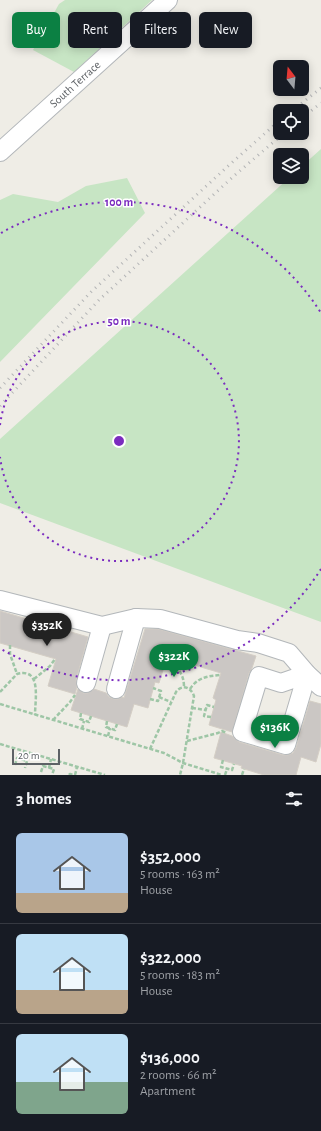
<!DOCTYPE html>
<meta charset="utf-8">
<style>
:root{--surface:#171b24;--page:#20242c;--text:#f1f3f6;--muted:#9ea1a6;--line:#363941;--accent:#0b8043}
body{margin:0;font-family:"Alegreya Sans",sans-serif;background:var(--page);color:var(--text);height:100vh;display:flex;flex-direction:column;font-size:15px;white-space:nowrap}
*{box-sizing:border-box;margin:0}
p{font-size:13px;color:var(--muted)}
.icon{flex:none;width:22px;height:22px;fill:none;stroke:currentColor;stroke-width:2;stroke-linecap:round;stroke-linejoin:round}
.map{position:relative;height:775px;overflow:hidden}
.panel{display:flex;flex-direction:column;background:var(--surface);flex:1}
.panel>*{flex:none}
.guide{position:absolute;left:12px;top:12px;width:297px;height:36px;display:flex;gap:8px}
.needle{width:26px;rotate:344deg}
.tools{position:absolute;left:273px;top:60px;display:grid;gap:8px}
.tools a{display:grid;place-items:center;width:36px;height:36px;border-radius:6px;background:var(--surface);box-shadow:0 2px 10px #0003;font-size:20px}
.scale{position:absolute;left:12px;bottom:10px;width:48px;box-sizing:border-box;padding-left:4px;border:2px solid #5e6266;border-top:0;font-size:11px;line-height:14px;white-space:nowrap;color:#5e6266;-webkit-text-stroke:3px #fff;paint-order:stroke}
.price{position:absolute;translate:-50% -34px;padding:0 9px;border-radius:14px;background:var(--accent);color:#fff;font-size:13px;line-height:26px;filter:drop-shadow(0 1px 2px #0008)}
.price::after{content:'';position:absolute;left:50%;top:24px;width:12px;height:9px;margin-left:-6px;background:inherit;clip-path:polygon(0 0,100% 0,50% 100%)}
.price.active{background:#222;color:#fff}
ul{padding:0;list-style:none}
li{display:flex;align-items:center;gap:12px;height:100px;padding:0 16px}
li+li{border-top:1px solid var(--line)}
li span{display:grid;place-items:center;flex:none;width:112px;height:80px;border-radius:6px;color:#555}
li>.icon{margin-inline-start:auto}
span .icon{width:48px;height:48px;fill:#fffc;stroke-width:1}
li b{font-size:17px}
h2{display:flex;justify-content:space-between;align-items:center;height:48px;padding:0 16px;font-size:17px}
.tag{padding:0 14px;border-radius:6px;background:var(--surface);box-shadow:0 2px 10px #0003;font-size:14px;line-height:36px}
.tag.active{background:var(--accent);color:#fff}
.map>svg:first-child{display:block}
.green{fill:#c7e5c4}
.building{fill:#cbc7c4;stroke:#d4cec5}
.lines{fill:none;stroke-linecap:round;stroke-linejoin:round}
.minor-casing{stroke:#b3b7ba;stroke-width:20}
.path{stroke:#9ec6a6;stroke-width:2.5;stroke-dasharray:4 2;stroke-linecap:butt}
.minor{stroke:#fff;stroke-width:18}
.rail{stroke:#b4b5b6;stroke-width:3;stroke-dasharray:1 5;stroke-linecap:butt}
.ring{fill:none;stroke:#7b2cbf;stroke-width:2;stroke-dasharray:2 4}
.labels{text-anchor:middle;stroke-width:3;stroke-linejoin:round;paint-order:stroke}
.street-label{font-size:12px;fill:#5e6266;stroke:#fff}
.centre{fill:#7b2cbf;stroke:#fff;stroke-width:2}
.ring-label{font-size:12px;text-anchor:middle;font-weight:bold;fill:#7b2cbf;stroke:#fff;stroke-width:3;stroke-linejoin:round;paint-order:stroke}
</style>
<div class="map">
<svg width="321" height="775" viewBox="0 0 321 775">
<rect width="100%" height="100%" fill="#efede6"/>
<!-- green -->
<g class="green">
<polygon points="65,0 152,0 74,72 33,50 59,4"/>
<polygon points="321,149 321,622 0,503 0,439 290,177 302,177 302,166"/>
<polygon points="127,178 145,213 0,362 0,200 13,194 58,202 86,186"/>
</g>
<!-- building -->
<g class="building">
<polygon points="0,611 88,637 76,680 77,687 75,694 48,686 56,659 0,643"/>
<polygon points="145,629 158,629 256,656 252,668 249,673 232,732 209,725 216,700 213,698 221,673 167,657 159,683 155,682 148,708 134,704 127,727 71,710 78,689 83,693 88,693 94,689 106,693 109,697 114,699 118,699 122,697 124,698"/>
<polygon points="310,701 321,704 321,744 316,762 301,757 296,775 264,775 241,768 242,766 214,758 221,732 232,736 235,739 239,742 283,755 288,755 293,753 296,748"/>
</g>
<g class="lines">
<defs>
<g id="minor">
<polyline points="0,152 168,0"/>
<polyline points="0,600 102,626 136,618 160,619 237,640 258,643 289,653 307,674 321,687"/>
<polygon points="307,674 286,745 242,732 259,676 281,683"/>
<polyline points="86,683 102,626"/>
<polyline points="116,689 136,618"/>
</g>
</defs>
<!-- minor casing -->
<use href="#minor" class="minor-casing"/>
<!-- path -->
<g class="path">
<polyline points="10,645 10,654 17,674"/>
<path d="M166,659C177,667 184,673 184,687"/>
<polyline points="34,679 50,666 55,659"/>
<path d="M190,689C197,678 207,676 220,675"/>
<path d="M0,692L17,674C42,667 35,700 35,715"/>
<polyline points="159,697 171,702"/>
<polyline points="150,699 158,701 161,691 153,688"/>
<polyline points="0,704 164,753 183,763 222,775"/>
<polyline points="192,708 206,710"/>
<polyline points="81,713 80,719 89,722 91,716"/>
<polyline points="211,717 204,716 207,705 214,707"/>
<polyline points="53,720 70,702 75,695"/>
<polyline points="107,721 106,727 115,730 117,724"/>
<polyline points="82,729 84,721"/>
<polyline points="108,736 110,728"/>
<polyline points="187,741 218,733 222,731 227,733"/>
<polyline points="0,744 105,775"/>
<path d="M150,749L176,692C182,684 191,687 194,696L183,763L180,775"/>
<polyline points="22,760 25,751"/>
<polyline points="223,760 221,767 232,770 234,764"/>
<polyline points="15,765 17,758 27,761 25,768"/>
<polyline points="49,768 51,759"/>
<polyline points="41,772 43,766 54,769 52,775"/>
<polyline points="69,775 70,774 74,775"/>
<polyline points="75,775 77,767"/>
<polyline points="225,775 227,769"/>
<polyline points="242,775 244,769"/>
</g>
<!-- minor -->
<use href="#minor" class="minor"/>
<!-- rail -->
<g class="rail">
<polyline points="292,111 321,88"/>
<polyline points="302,118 321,103"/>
<polyline points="0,388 91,292 227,167 280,120"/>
<polyline points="0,406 99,300 235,175 284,133"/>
</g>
</g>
<!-- distance rings -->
<g class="ring">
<path d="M0 425A120 120 0 1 1 0 457"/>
<path d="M321 569A239 239 0 0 1 1 649M1 233A239 239 0 0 1 321 313"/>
</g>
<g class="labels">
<!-- street labels -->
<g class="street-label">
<text transform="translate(75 84) rotate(-42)" y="4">South Terrace</text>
</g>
</g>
<circle cx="119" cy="441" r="6" class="centre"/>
<g class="ring-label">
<text x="119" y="206">100 m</text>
<text x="119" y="325">50 m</text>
</g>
</svg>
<div class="tools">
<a><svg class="needle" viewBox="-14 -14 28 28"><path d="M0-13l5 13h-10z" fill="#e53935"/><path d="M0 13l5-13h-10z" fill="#9ea1a6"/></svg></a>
<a><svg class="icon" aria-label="locate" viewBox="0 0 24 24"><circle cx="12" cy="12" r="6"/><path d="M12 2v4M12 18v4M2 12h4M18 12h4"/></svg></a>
<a><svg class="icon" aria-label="layers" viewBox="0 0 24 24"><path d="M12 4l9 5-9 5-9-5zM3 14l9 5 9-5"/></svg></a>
</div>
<div class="scale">20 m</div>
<b class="price active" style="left:47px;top:647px">$352K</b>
<b class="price" style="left:174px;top:678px">$322K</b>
<b class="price" style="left:275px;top:749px">$136K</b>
<div class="guide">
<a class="tag active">Buy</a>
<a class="tag">Rent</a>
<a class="tag">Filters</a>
<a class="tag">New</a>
</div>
</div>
<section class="panel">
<h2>3 homes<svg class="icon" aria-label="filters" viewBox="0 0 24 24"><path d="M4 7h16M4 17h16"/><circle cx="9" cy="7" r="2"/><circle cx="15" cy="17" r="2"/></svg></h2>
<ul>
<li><span style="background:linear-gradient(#a9c7e8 75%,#b9a48a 0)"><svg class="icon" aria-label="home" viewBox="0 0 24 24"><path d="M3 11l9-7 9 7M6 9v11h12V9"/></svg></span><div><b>$352,000</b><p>5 rooms · 163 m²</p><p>House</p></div></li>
<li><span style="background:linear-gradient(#bfe0f5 70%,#b9a48a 0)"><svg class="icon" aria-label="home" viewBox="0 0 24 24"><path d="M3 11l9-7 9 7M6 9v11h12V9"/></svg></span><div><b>$322,000</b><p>5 rooms · 183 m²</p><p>House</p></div></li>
<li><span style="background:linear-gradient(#bfe0f5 60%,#7fa58c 0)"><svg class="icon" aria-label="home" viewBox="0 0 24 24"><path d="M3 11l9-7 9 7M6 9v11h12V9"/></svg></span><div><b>$136,000</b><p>2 rooms · 66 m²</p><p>Apartment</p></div></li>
</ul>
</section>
